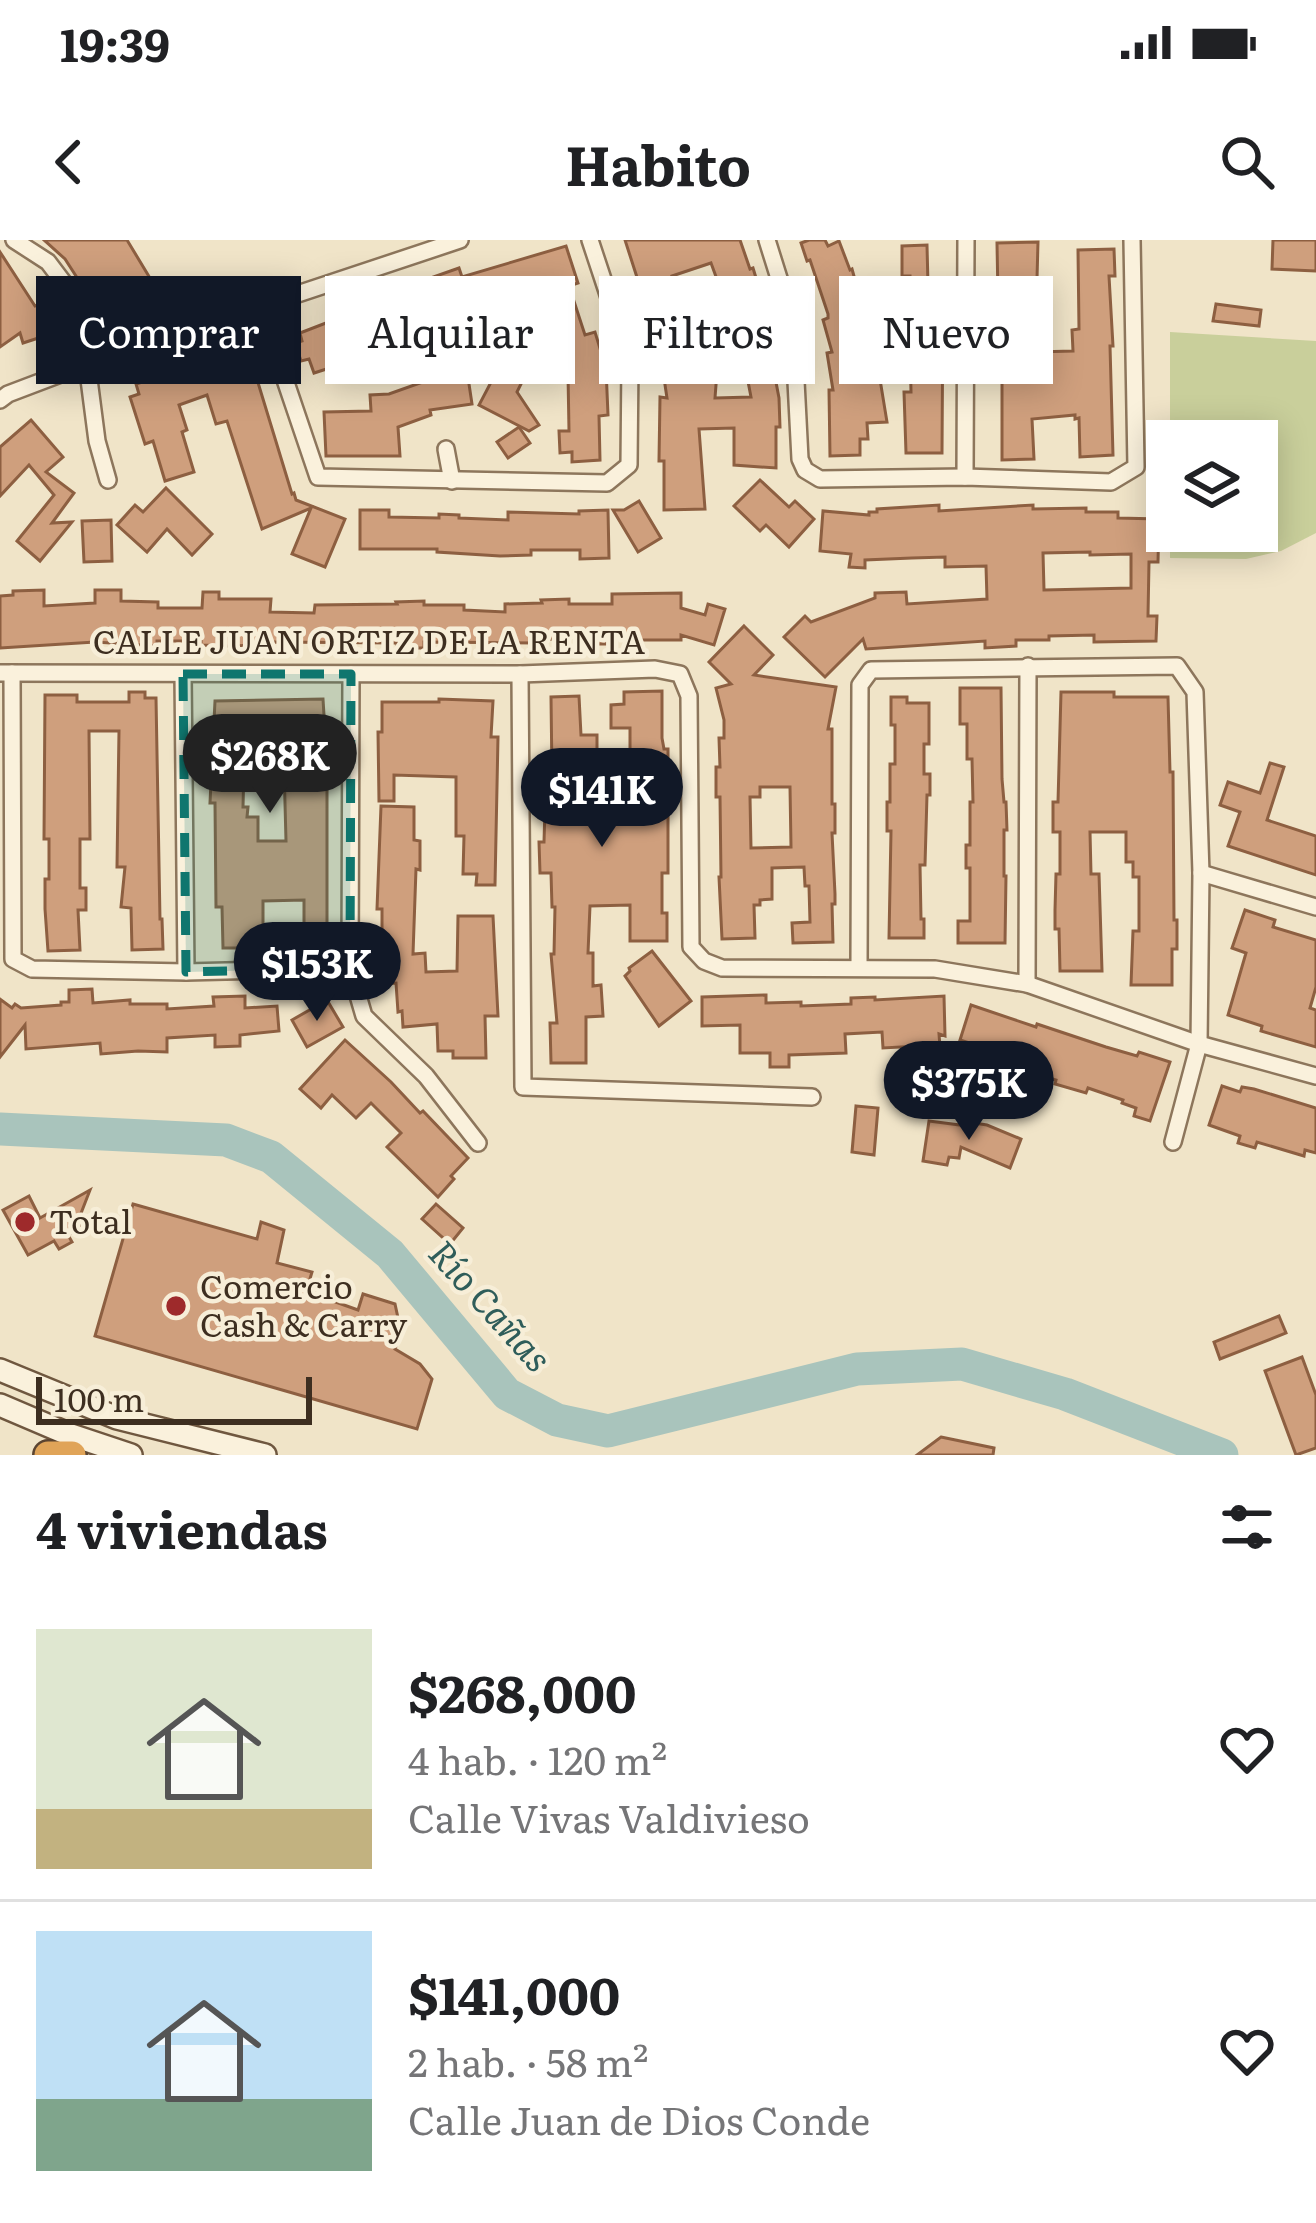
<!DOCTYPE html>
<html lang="es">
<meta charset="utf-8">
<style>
:root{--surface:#fff;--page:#f6f6f6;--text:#202124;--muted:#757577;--line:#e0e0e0;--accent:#111827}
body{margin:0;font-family:Literata,serif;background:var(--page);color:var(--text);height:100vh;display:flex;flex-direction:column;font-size:45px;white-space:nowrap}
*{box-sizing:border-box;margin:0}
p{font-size:39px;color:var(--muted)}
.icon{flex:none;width:66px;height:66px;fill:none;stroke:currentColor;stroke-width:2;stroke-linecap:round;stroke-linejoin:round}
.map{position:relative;height:1215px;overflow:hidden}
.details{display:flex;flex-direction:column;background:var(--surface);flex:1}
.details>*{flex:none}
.top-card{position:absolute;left:36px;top:36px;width:1245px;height:108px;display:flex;gap:24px}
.buttons{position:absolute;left:1146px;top:180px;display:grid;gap:24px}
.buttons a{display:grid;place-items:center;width:132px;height:132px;border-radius:0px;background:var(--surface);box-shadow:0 6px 30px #0003;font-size:60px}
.scale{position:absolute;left:36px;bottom:30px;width:276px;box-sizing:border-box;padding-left:12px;border:6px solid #3d2e20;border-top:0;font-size:33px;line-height:42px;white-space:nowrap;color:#3d2e20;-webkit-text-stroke:9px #f7eed8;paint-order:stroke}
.price{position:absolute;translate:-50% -102px;padding:0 27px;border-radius:42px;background:var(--accent);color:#fff;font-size:39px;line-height:78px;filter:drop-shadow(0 3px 6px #0008)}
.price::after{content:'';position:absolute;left:50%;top:72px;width:36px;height:27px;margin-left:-18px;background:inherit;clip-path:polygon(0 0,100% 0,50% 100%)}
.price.active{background:#222;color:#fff}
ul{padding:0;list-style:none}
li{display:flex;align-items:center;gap:36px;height:300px;padding:0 36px}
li+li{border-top:3px solid var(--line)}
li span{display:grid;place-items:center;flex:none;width:336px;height:240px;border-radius:0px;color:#555}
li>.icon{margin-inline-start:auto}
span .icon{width:144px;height:144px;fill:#fffc;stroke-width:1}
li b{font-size:51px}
h2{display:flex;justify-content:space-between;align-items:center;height:144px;padding:0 36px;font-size:51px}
.chip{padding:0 42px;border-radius:0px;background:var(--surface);box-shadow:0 6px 30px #0003;font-size:42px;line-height:108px}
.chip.active{background:var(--accent);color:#fff}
.status{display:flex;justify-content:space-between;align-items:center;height:84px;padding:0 60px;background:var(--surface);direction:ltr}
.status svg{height:33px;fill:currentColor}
header{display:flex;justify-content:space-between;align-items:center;height:156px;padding:0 36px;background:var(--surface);font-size:54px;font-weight:700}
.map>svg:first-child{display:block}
.pitch{fill:#c9cf9b}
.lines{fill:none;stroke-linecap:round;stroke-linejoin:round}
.river{stroke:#a9c4bc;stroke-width:33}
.building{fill:#cf9f7d;stroke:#8d5f41;stroke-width:3;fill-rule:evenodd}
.street-casing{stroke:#8d765c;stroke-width:20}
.secondary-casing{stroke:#6f573f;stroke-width:26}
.highway-casing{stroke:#5b4430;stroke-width:32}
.street{stroke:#faf1dc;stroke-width:15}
.secondary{stroke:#faf1dc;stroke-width:21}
.highway{stroke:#e0a458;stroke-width:27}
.marked{fill:#0f766e;fill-opacity:0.2;stroke:#0f766e;stroke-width:9;stroke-dasharray:24 15;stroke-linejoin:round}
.poi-dot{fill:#9e2a2b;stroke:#f7eed8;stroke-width:4.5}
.labels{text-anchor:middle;stroke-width:9;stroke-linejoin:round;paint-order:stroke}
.street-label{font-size:33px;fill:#3d2e20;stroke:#f7eed8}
.poi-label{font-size:33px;fill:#3d2e20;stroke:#f7eed8;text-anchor:start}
.water-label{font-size:36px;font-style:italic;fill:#2f5d5a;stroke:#f7eed8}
</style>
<div class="status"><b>19:39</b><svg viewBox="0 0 49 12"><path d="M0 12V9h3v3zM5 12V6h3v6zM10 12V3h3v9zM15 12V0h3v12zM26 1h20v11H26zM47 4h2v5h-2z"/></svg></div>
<header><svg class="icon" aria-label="back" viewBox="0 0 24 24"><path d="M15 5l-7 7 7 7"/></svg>Habito<svg class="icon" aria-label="search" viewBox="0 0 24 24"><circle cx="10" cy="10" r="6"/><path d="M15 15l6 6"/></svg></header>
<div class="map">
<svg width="1316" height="1215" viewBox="0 0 1316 1215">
<rect width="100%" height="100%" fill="#f0e4c8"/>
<!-- pitch -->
<polygon class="pitch" points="1170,92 1316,101 1316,293 1281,311 1246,319 1170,318 1170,291 1257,291 1257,201 1170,201"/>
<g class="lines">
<!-- river -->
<polyline class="river" points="0,889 226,900 271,917 390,1014 507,1154 557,1180 608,1191 857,1129 962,1124 1065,1154 1222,1215"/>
</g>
<!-- building -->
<g class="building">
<polygon points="44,0 127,0 162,58 123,83 98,42 85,50 65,19"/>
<path d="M625,0H740L750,29L753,28L770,84L761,87L766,116H771L779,158L780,187H776V228L734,225V188L699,189L705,269L664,270V221H659L660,157L667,158L662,125L671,123L656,79L651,81ZM711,23L730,75L725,77L732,97L739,95L751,157L715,158L717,132L712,114L700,117L672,36Z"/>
<polygon points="809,0 825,0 828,6 839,1 850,30 852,29 876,115 887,182 867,183 868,199 860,199 860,215 830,216 829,150 833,150 827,113 832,112 823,80 828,78 828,74 810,20 807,21 801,3"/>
<polygon points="1273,0 1316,0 1316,31 1272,29"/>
<polygon points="1038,2 1035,112 1073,111 1072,90 1079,89 1078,10 1114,9 1115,36 1109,36 1113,106 1110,106 1113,215 1080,217 1079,178 1075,179 1075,175 1032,179 1034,219 1002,220 1002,129 987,130 987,113 999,113 997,3"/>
<polygon points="927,5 928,45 934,45 934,55 943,55 942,213 906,213 904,152 911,152 910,108 903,108 903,81 911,81 910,36 902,36 902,6"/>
<polygon points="566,6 578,43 569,46 585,95 595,92 606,128 608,175 599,176 600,220 572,222 572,212 560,213 559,191 569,191 568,134 562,136 542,73 489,89 488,86 353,133 348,122 314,133 309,119 301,121 295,103 302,101 300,93 435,41 433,37 459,28 462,37"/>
<polygon points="0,12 35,66 53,60 63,90 23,103 20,93 0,107"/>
<polygon points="1216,64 1261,70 1259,86 1213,81"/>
<polygon points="242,109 252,137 256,136 292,254 294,253 296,260 345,279 325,327 292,314 311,268 262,289 227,181 216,184 207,155 179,165 187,190 182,192 194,232 165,241 153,201 145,204 130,157 139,154 136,144 167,134 168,138"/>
<polygon points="466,124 472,164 430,170 431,175 398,187 400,216 326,216 324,172 371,171 370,155 389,154 437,137 436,129"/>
<polygon points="500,125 524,138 517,152 539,185 529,191 479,165"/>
<polygon points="31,180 63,217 46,232 74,253 52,283 72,282 40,321 17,301 54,255 29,225 0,256 0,207"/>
<polygon points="519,187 530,203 508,218 497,202"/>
<polygon points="760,240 789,267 795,261 814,279 789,307 766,285 760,291 734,266"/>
<polygon points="166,248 212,294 192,315 167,289 147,312 117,285 135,265 143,272"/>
<polygon points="639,261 661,298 638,312 613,270 624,270"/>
<path d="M939,265V271L1033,265V269L1086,268V272H1118V278L1159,279L1158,322H1149L1148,376H1157L1156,401L1094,402V395L1049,396V400H1016V406L985,408V401L866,409L863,399L825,437L784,397L805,376L811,382L875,358V353L906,352L907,364L987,359L986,326L945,327V317L912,318L865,320V328L849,327L851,314L820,311L823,271L869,275V272H877V269ZM1090,312V315L1131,314V348L1044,350L1043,313Z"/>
<polygon points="360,270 389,270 389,277 439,278 439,274 459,275 459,278 508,280 508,272 579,274 579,271 608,270 609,318 580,319 580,310 531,310 531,315 500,316 437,312 437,309 360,309"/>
<polygon points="111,280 112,321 84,322 82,281"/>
<polygon points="44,350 44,366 95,363 95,350 121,350 121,361 158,362 158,368 202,368 203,352 219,352 219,359 271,359 270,372 314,373 315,365 397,364 396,362 424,361 424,365 464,365 464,370 505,372 505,364 542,363 541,360 569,359 569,364 612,364 612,354 681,353 681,368 705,375 708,364 725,369 714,405 681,395 681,400 607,400 607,404 579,404 579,398 534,400 534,403 424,402 424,408 397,408 397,403 270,402 270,405 225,406 201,405 201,401 157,401 157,406 95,402 0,408 0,356 13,355 13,351"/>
<path d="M744,386L773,415L754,435L836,447L828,489H832V564H835V593H832L835,654V664H832L833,702L793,703L792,683L810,682L809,646H805L804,627L772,628V659L760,660V665H754L755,698L722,699L719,637H721L720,557H716V527H720L719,498H724V480L716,448L731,444L709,422ZM760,547H790L791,607L751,608L750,557H760Z"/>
<polygon points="960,448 1001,448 1002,539 1004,562 1006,562 1007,590 1004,590 1004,636 1006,636 1005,703 958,703 958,681 970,681 970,628 966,628 966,605 970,605 970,562 973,562 972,519 967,519 967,484 960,484"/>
<polygon points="662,451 662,498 664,509 668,509 668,633 662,633 662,673 667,673 667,701 630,701 630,665 590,666 588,713 593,713 593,746 601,745 603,776 586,777 586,823 551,823 550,783 557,783 551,714 554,714 555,667 552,667 551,633 540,633 539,602 544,602 546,534 552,534 551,457 579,456 581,495 597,495 597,531 630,531 630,488 611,488 611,465 624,464 624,452"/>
<polygon points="129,452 145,452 145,458 156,458 160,679 162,679 163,709 132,710 131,668 121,667 125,627 117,627 119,491 89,491 90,599 80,599 80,648 86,648 86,670 78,670 80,710 48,711 45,669 45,639 49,639 49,599 44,599 45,455 77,455 77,462 129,462"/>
<polygon points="1061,452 1114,452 1114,457 1168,457 1170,532 1173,532 1174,680 1177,680 1177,709 1172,709 1172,745 1131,745 1133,691 1139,691 1139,637 1133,637 1133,622 1126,622 1126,592 1090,592 1091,634 1099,634 1102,731 1060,731 1059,689 1055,689 1055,670 1056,634 1060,634 1060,592 1053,592 1053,562 1058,562"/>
<polygon points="891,457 907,457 907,463 929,463 929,504 924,504 924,534 930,534 930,555 927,555 925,625 920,625 921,679 924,679 924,698 889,698 891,591 887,591 887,562 890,562 890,524 895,524 895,485 891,485"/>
<path d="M323,459L327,524V706L297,707V688H304V660L263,661V712L247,713V708H223L222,667H216L215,563H210L215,461ZM244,526H284L286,601H258V577H247L248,567H243Z"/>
<polygon points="439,459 493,461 491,497 498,497 495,645 476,645 477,634 463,634 464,596 456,596 456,537 394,535 394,561 379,561 378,492 382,492 382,462 439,462"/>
<polygon points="1270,523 1284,527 1267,580 1316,596 1316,635 1228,606 1240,572 1220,565 1228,542 1260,553"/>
<polygon points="381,566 414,567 414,600 420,601 420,630 416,629 413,714 425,713 426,732 457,731 458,676 493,676 498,776 485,776 486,818 453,818 453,811 438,811 437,784 403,787 402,771 398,772 396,743 378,744 377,715 382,715 382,669 377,669"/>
<polygon points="1245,670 1275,680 1273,687 1316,700 1316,747 1310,768 1316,770 1316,807 1261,791 1262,786 1228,775 1246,713 1232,708"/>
<polygon points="652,711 691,761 659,786 625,736 630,731 629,728"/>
<polygon points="92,749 93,763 130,760 130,764 167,764 167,769 214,766 213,757 245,756 245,768 277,766 279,791 240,795 240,806 215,807 215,795 167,798 167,812 138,811 101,814 100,803 26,809 25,785 0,817 0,759 12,768 15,764 21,768 61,765 61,762 69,762 69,750"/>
<polygon points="766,755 766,763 801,762 801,766 851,764 851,758 875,757 875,760 944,756 945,796 939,794 940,807 933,807 934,825 920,825 918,806 883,808 882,792 845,794 846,813 789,815 789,827 770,827 770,813 740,813 740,785 702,786 702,757"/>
<polygon points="327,760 343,787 307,807 292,780"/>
<polygon points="971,765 1036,787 1037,784 1106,807 1137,816 1139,812 1170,822 1150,881 1134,876 1136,868 1122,863 1123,860 1088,848 1086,853 1055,844 1056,840 991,821 994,811 960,800"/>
<polygon points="345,800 391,842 420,873 423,871 468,918 451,936 454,939 438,957 387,907 401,893 371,863 356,878 332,855 321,868 300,849"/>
<polygon points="1222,846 1240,852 1242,847 1254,849 1316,868 1316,913 1305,910 1304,916 1257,902 1255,908 1238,903 1240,896 1209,885"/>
<polygon points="856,866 878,868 874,915 852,912"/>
<polygon points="929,881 960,885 961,881 987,885 1021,899 1010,928 961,907 959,918 949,917 947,925 923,921"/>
<polygon points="90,950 78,981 80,989 68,995 72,1002 59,1009 54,1001 28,1015 3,970 29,956 40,978"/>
<polygon points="133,964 257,999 261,982 284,990 277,1023 312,1032 309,1042 333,1051 330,1060 358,1070 363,1054 395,1064 401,1092 395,1109 420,1124 432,1139 417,1189 95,1096"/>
<polygon points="436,964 463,988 450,1004 422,979"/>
<polygon points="1279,1076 1286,1093 1220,1119 1214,1102"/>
<polygon points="1302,1117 1316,1155 1316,1208 1296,1215 1265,1131"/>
<polygon points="941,1197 994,1208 993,1215 917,1215"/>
</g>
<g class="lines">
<defs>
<g id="street">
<polyline points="14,0 48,22 73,55 87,124 97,201 108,240"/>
<polyline points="767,0 793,83 800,219 805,230 820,239 965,237 1111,242 1136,227 1132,0"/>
<polyline points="260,66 318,237 607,243 629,225 630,121 590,0"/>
<polyline points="0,160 8,154 87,124 460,0"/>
<polyline points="446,209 452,241"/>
<polyline points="965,237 966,0"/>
<polyline points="0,433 520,434 655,429 680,434 689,456 691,707 704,721 722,728 935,729 1027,744 1199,804 1316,836"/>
<polyline points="12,433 13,719 32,729 186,732 350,728"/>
<polyline points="183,434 186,732"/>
<polyline points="351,434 350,728 364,776 426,836 478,903"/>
<polyline points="520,434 523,847 812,857"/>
<polyline points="1201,633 1316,667"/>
<polyline points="859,727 860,445 871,430 1177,426 1195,452 1201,633 1199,804 1173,902"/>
<polyline points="1027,744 1028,426"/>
</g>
<g id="secondary">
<polyline points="0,1130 117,1178 265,1215"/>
<polyline points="0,1165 68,1194 131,1215"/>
</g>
<polyline id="highway" points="48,1215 72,1215"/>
</defs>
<!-- street casing -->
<use href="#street" class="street-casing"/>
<!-- secondary casing -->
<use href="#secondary" class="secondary-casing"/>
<!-- highway casing -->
<use href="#highway" class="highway-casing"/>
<!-- street -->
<use href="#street" class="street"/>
<!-- secondary -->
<use href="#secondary" class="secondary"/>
<!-- highway -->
<use href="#highway" class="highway"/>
</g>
<!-- marked area -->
<path class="marked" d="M183,434H351L350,728L186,732Z"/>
<!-- markers -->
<g class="poi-dot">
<circle cx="25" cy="982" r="12"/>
<circle cx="176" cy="1066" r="12"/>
</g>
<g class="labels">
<!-- street labels -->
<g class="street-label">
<text x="369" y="414">CALLE JUAN ORTIZ DE LA RENTA</text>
</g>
<!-- poi labels -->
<g class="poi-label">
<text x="49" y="994">Total</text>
<text x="200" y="1059">Comercio<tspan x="200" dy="38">Cash &amp; Carry</tspan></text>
</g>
<!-- water labels -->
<g class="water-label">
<text transform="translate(490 1066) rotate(48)" y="13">Río Cañas</text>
</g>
</g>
</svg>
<div class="buttons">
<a><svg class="icon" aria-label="layers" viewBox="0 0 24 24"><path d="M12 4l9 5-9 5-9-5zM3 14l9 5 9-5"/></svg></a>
</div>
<div class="scale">100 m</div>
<b class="price active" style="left:270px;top:576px">$268K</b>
<b class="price" style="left:602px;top:610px">$141K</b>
<b class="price" style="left:317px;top:784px">$153K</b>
<b class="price" style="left:969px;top:903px">$375K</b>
<div class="top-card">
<a class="chip active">Comprar</a>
<a class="chip">Alquilar</a>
<a class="chip">Filtros</a>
<a class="chip">Nuevo</a>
</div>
</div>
<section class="details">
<h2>4 viviendas<svg class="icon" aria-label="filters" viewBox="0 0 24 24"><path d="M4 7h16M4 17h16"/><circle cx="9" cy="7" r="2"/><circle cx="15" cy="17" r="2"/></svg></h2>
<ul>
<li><span style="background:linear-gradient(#dfe7d0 75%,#c2b280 0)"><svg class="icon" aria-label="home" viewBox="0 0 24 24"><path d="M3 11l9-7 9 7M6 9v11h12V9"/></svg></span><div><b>$268,000</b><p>4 hab. · 120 m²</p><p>Calle Vivas Valdivieso</p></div><svg class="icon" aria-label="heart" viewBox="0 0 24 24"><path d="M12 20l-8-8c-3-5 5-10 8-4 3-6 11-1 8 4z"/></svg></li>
<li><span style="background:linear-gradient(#bfe0f5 70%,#7fa58c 0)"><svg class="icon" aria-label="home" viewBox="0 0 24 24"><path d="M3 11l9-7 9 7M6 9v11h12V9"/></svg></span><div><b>$141,000</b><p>2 hab. · 58 m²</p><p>Calle Juan de Dios Conde</p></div><svg class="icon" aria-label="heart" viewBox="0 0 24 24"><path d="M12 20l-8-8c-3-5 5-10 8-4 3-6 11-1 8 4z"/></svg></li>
</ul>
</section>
